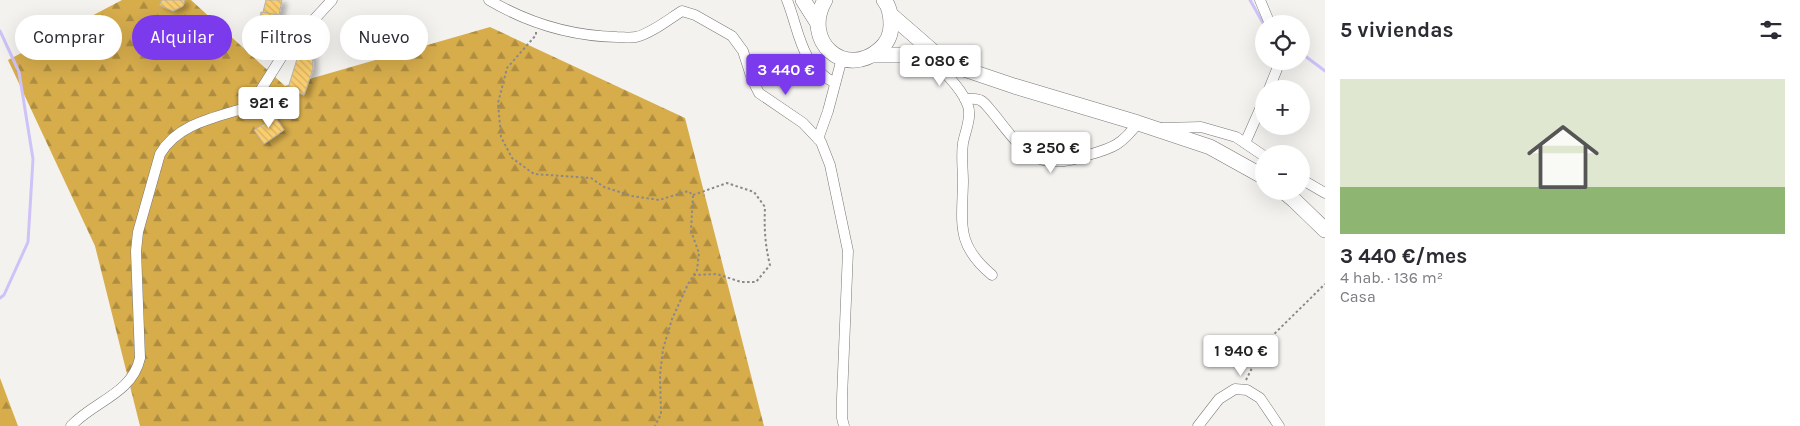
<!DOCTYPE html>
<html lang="es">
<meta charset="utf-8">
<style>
:root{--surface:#fff;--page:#f7f7f7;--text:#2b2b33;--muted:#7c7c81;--accent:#7c3aed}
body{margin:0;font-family:Karla,sans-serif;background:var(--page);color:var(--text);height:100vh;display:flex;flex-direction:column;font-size:19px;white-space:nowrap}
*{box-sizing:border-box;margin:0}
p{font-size:16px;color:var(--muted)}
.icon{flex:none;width:28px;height:28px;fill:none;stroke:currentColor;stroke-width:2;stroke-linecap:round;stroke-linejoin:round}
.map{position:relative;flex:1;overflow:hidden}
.details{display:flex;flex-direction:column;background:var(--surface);width:475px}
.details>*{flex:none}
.guide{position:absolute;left:15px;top:15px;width:475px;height:45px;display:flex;gap:10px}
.tools{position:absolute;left:1255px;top:15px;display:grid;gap:10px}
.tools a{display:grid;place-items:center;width:55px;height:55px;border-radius:50%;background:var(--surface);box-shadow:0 5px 20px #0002;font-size:25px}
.price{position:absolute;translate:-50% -42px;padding:0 11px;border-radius:5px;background:#fff;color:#222;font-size:16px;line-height:32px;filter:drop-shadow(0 1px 2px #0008)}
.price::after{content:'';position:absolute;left:50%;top:30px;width:15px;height:11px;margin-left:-8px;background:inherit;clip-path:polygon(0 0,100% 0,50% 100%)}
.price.selected{background:var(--accent);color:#fff}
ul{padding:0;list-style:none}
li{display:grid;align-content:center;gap:10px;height:265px;padding:0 15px}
li span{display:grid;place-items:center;height:155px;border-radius:0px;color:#555}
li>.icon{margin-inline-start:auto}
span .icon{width:90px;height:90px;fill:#fffc;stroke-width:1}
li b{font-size:21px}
h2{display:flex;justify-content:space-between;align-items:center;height:60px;padding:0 15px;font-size:21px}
.tag{padding:0 18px;border-radius:22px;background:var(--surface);box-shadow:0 5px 20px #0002;font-size:18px;line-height:45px}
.tag.selected{background:var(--accent);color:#fff}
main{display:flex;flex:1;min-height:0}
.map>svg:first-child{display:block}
.forest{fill:url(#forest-firs)}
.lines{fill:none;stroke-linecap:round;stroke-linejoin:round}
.stream{stroke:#cec2f8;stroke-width:3}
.building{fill:url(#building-back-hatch);stroke:#b5b3b0;filter:url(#shadow)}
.street-casing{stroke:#7a7875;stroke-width:11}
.primary-casing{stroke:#7a7875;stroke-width:16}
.path{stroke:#8a8988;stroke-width:2;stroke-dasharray:2.5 2.5;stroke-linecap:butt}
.street{stroke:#fff;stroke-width:10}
.primary{stroke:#fff;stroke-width:15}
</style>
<main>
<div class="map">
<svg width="1325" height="426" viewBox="0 0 1325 426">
<defs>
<pattern id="forest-firs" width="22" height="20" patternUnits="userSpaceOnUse" patternTransform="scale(1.25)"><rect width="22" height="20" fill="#d7ad4c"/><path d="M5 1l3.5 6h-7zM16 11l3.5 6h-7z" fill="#af8d40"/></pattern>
<pattern id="building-back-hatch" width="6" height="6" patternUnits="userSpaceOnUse" patternTransform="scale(1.25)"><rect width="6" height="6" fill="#face6f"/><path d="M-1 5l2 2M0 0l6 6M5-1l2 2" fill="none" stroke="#d7b161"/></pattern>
<filter id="shadow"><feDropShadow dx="5" dy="3" stdDeviation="2.5" flood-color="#0004"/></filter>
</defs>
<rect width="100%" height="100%" fill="#f4f2ef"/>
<!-- forest -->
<g class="forest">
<polygon points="122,0 191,0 285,86 490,27 685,118 764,426 140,426 95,246 8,60"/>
<polygon points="0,378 18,426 0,426"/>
</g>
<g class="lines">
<!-- stream -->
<g class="stream">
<polyline points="1250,0 1263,23"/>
<polyline points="0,31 19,72 33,159 28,242 4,295 0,298"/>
<polyline points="1301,53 1325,71"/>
</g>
</g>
<!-- building -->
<g class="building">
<polygon points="162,0 185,0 183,6 173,11 159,5"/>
<polygon points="266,0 282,0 279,15 263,12"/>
<polygon points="261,12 283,16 280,33 271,32 271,29 258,26"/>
<polygon points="312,52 313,69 304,95 295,92 296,90 288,88 298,56"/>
<polygon points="271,111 284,130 264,144 254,130 268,121 264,116"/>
</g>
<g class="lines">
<defs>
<g id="street">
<path d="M489,0C528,23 572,36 617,37C623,37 630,38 636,37C652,33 669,19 682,11L695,15L732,36L743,51L752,79L759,93L803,123L821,142L830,165L848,251L842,398V418L844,426"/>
<path d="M787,0C800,33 800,65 835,83"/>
<polyline points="1260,0 1270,24"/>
<path d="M933,60C944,72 963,90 968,106C972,117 965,132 963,143C961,156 963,169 963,182C962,225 956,245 992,275"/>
<polyline points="1269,89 1277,69 1277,61"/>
<path d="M965,99C970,99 975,98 980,100C986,103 989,109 993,113C1007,130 1022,154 1043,160C1058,164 1074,160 1088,155C1114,148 1122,144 1138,123"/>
<polyline points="1162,128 1201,127 1236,137 1264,156"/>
<polyline points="818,139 828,111 842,58"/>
<polyline points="1245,143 1264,100"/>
<polyline points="1301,179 1325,193"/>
<path d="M71,426C94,401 132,394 140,358L136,251L138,232L160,154C177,125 212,118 242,109L255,99L286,50L332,0"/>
<polyline points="1198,426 1219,399 1235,389 1247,390 1260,398 1279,426"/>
</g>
<g id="primary">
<polyline points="803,0 817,22"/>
<path d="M825,0C801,41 845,80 880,49C887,43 891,34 891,25C891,16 890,7 884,0"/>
<polyline points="891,15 945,62"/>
<polyline points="873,55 907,55 946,63 1014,86 1138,123 1210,147 1264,177"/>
<polyline points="1283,191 1294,200 1325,230"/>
</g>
</defs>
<!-- street casing -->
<use href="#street" class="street-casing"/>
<!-- primary casing -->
<use href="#primary" class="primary-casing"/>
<!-- path -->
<g class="path">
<polyline points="536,32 536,35 507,68 498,103 501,137 512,158 534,174 591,178 604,187 632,196 659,200 688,191 693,195 691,231 699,253 697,270 688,284 672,319 663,349 660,375 661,414 655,426"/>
<path d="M693,195L727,183L754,192L765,207C764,227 765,245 770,265L756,282H741L717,274L694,275"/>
<polyline points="1246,380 1264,344 1325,284"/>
</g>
<!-- street -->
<use href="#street" class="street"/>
<!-- primary -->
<use href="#primary" class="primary"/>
</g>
</svg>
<div class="tools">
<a><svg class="icon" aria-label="locate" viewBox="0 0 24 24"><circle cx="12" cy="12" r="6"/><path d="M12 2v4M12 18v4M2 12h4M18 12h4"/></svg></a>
<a>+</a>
<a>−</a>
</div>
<b class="price" style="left:940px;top:87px">2 080 €</b>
<b class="price selected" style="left:786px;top:96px">3 440 €</b>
<b class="price" style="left:269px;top:129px">921 €</b>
<b class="price" style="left:1051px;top:174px">3 250 €</b>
<b class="price" style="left:1241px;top:377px">1 940 €</b>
<div class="guide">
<a class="tag">Comprar</a>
<a class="tag selected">Alquilar</a>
<a class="tag">Filtros</a>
<a class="tag">Nuevo</a>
</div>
</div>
<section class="details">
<h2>5 viviendas<svg class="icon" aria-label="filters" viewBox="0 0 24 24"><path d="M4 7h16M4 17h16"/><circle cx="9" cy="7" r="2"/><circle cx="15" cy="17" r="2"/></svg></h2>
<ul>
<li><span style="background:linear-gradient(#dfe7d0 70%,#8fb573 0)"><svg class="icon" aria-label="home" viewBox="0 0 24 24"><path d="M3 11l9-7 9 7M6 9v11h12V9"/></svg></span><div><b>3 440 €/mes</b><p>4 hab. · 136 m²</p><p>Casa</p></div></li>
</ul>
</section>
</main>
